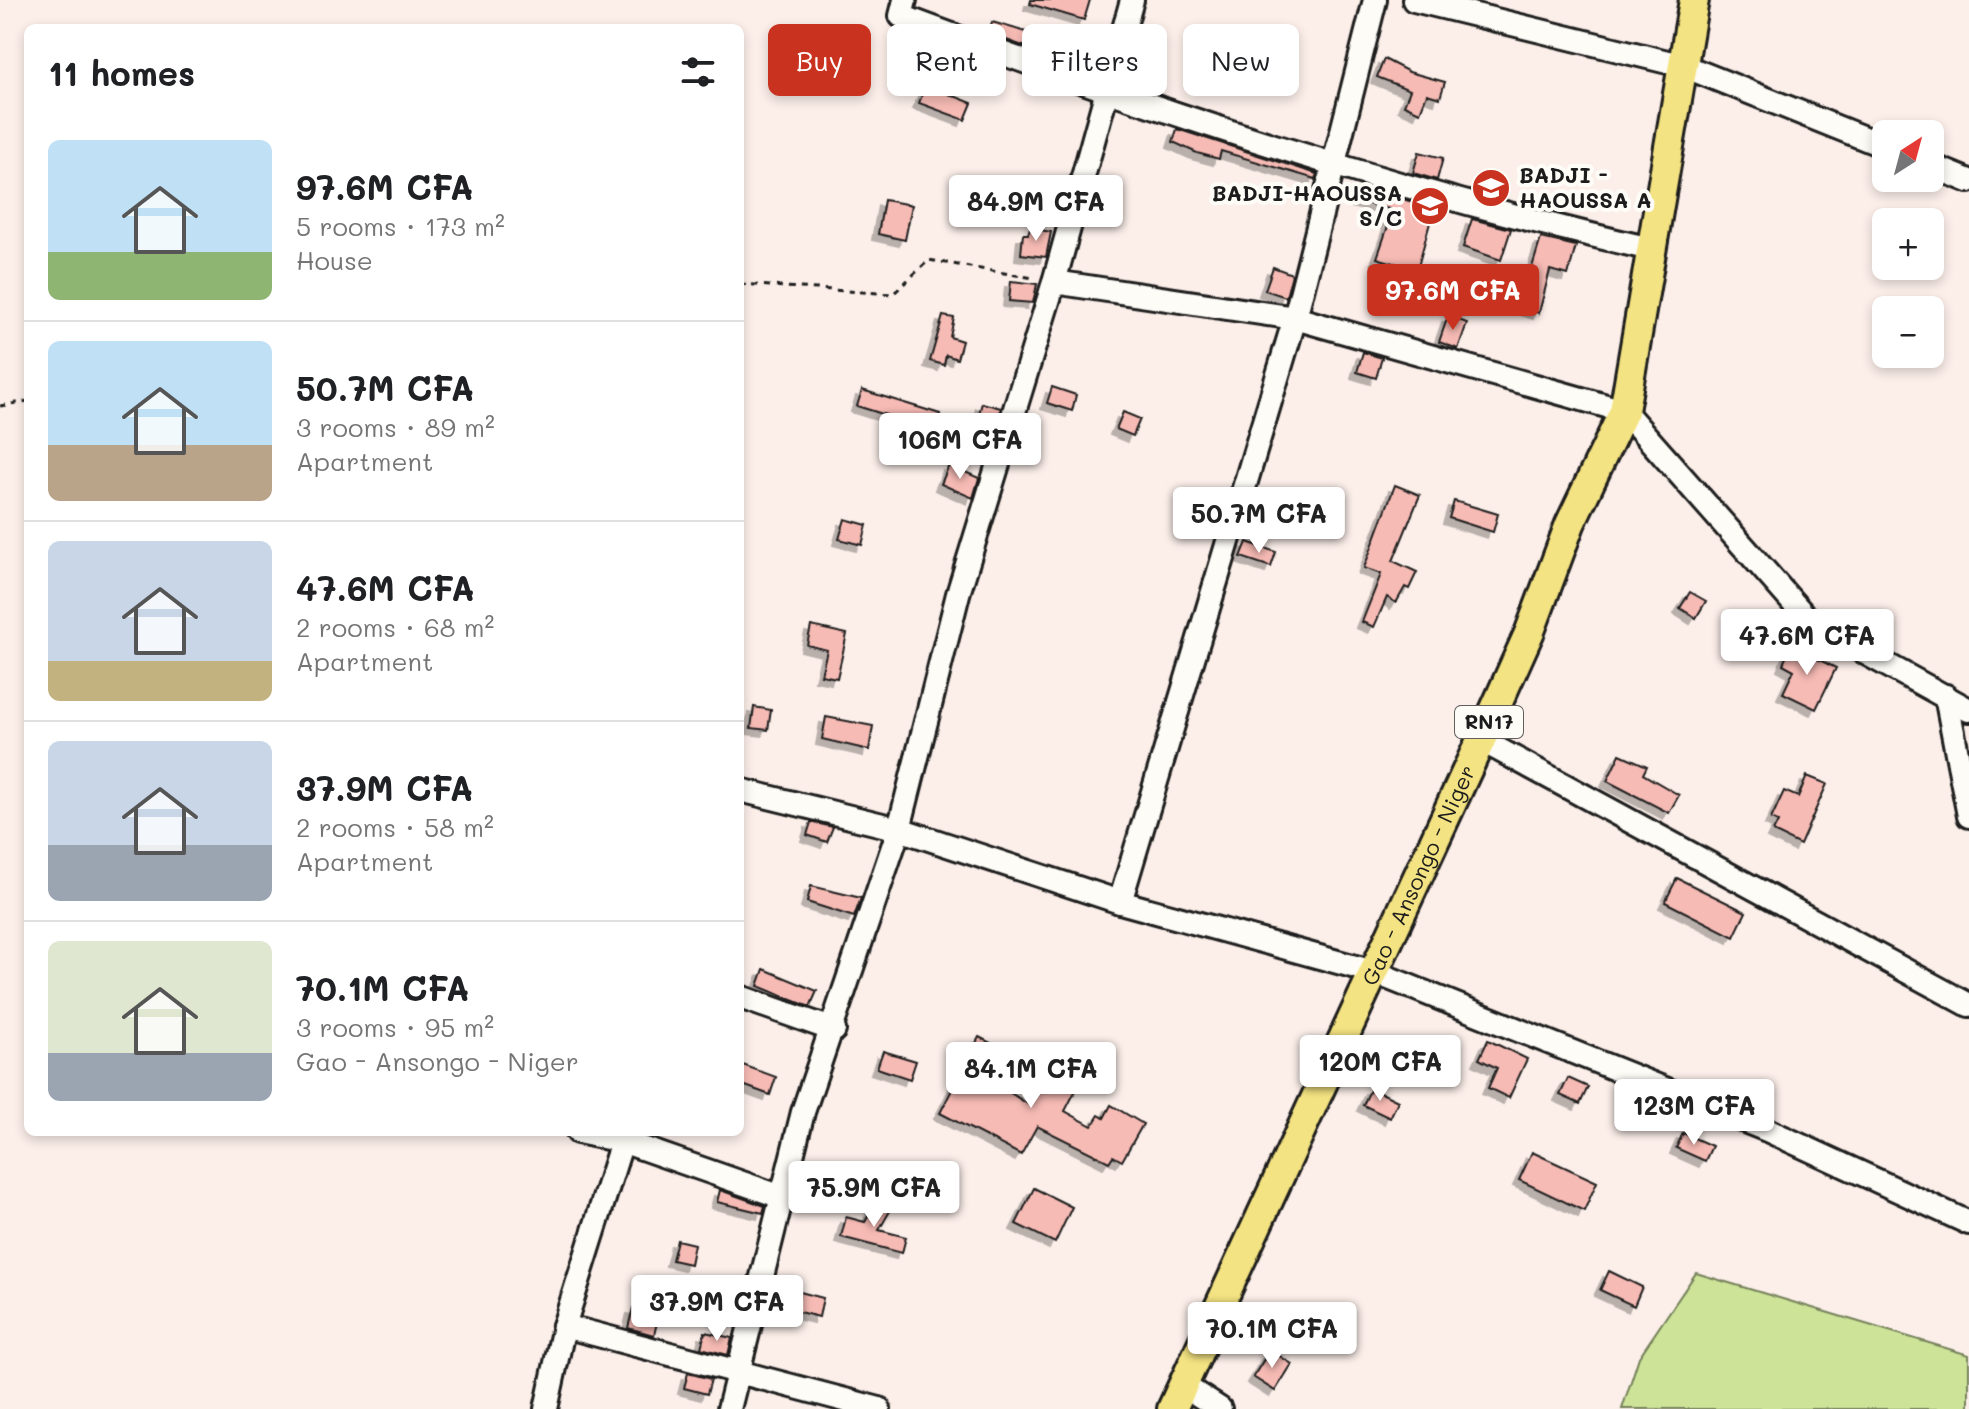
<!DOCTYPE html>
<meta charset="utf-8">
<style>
:root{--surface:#fff;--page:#f6f6f6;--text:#202124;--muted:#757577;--line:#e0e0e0;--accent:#c8321e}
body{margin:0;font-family:Mali,sans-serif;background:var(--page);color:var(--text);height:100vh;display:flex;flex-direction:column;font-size:30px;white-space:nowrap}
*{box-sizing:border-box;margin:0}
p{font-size:26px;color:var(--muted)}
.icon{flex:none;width:44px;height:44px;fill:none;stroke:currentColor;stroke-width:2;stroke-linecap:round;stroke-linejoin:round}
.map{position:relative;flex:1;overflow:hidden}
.sheet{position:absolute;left:24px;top:24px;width:720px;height:1112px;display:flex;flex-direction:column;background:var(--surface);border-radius:12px;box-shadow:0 4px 12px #0003}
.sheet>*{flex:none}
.banner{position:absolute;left:768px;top:24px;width:760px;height:72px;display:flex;gap:16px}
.needle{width:52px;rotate:36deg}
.buttons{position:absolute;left:1872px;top:120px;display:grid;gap:16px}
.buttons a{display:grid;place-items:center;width:72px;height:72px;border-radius:12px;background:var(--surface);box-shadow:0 4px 12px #0003;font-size:40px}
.price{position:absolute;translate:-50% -68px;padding:0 18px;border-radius:8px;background:#fff;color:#222;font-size:26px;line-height:52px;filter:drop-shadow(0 2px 4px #0008)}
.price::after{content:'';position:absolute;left:50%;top:48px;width:24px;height:18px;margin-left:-12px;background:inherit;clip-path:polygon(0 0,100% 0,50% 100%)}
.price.active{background:var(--accent);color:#fff}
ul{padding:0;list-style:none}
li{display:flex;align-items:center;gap:24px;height:200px;padding:0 24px}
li+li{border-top:2px solid var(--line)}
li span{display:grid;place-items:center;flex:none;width:224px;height:160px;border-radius:12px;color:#555}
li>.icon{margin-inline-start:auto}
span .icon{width:96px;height:96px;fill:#fffc;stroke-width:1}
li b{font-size:34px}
h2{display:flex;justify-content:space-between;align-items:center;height:96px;padding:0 24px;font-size:34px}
.chip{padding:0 28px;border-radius:12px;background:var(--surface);box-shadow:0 4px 12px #0003;font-size:28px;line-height:72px}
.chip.active{background:var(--accent);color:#fff}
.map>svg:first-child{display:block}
.green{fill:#cde398;stroke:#74805a;stroke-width:2}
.building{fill:#f7bbb5;stroke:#1c1c1c;stroke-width:2;filter:url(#shadow)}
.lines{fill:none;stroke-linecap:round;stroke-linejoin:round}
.minor-casing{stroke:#1c1c1c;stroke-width:28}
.major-casing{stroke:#1c1c1c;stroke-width:34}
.path{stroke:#1c1c1c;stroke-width:3;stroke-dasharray:6 6;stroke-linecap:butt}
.minor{stroke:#fdfcf7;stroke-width:22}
.major{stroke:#f4e382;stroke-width:28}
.labels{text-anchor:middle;stroke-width:8;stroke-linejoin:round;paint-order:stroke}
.shield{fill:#fdfcf7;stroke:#605f5e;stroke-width:2}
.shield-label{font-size:20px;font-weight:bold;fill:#1c1c1c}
.poi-label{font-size:22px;font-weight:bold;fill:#1c1c1c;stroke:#fdfcf7;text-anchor:start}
.street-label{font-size:22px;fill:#1c1c1c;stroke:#fdfcf7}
</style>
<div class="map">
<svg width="1969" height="1409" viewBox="0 0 1969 1409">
<defs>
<filter id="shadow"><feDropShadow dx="-6" dy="6" stdDeviation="0" flood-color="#0004"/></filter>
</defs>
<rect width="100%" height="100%" fill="#fcefea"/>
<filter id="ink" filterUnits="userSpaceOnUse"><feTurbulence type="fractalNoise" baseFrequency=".0125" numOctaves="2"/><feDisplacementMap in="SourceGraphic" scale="16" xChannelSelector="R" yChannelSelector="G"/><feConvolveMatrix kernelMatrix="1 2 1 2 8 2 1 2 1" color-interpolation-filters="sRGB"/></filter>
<g filter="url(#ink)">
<!-- green -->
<polygon class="green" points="1696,1273 1969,1355 1969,1409 1622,1409 1639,1357"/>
<!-- building -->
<g class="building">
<polygon points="1031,0 1090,0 1084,20 1030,4"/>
<polygon points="992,22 1033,34 1029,48 989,34"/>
<polygon points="1094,37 1106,41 1098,72 1069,62 1073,52 1088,56"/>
<polygon points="1384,59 1409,72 1445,82 1440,98 1427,94 1420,112 1404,105 1410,90 1377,77"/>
<polygon points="1134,61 1154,68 1148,87 1128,80"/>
<polygon points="926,85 972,103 965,120 919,103"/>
<polygon points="1177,129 1317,174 1315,179 1221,151 1219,159 1197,153 1173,142"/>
<polygon points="1419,152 1443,158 1437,180 1413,173"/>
<polygon points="1360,187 1434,208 1417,270 1377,258 1389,223 1386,222 1389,209 1357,201"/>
<polygon points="884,200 912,205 905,240 878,234"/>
<polygon points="1472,219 1511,229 1501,260 1463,247"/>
<polygon points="1030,228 1051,232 1046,257 1021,254 1023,234 1028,234"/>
<polygon points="1541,238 1576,246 1568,275 1550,270 1539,313 1520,307"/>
<polygon points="1273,267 1292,274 1286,297 1265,290"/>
<polygon points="1411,272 1447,285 1439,307 1403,294"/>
<polygon points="1011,281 1037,284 1033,303 1009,301"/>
<polygon points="943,316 954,318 950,337 962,341 957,359 946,355 944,365 930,361"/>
<polygon points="1448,316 1467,323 1458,349 1439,342"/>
<polygon points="1363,352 1382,358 1376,378 1357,372"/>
<polygon points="1052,387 1076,395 1072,411 1047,403"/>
<polygon points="862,390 940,414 934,430 857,406"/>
<polygon points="982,403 1001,408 995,425 977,420"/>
<polygon points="1123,412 1140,419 1133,436 1116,429"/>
<polygon points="949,465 979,478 973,498 941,484"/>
<polygon points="1395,485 1420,495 1393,561 1417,572 1409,589 1405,587 1396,603 1387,597 1374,627 1362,622 1381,574 1364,568"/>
<polygon points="1454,501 1498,514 1493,532 1449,518"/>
<polygon points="845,519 867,525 862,545 839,539"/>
<polygon points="1247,542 1276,552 1271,567 1241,557"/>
<polygon points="1690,592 1706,601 1696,618 1680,608"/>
<polygon points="811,626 847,634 837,678 821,675 827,650 807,645"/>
<polygon points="1791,646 1836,668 1816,709 1783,693 1794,670 1783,664"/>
<polygon points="754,707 771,710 768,730 751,728"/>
<polygon points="826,717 873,726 869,750 822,739"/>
<polygon points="1620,754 1647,766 1643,774 1679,795 1669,813 1607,781"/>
<polygon points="1807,776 1827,784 1800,845 1773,832 1778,822 1771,819 1784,791 1798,797"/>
<polygon points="811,822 833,827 827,842 807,835"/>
<polygon points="1677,878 1746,912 1734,937 1665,902"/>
<polygon points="811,886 861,898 854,917 807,902"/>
<polygon points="764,969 817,991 810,1007 758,986"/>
<polygon points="979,1037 1008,1052 993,1082 1028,1104 1047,1068 1079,1084 1065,1111 1092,1126 1099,1115 1104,1118 1111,1105 1143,1124 1122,1161 1113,1156 1109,1162 1037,1126 1021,1155 940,1113"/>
<polygon points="1488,1040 1527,1059 1509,1098 1488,1088 1497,1068 1479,1059"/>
<polygon points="883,1051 916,1061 910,1079 877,1068"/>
<polygon points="740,1064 776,1077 770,1095 740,1084"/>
<polygon points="1568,1078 1588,1087 1580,1104 1560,1095"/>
<polygon points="1371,1088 1398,1101 1390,1118 1363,1105"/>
<polygon points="1683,1133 1712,1146 1705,1161 1676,1148"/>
<polygon points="1532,1152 1597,1182 1584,1211 1519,1180"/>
<polygon points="1034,1188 1072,1207 1055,1243 1016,1224"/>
<polygon points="720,1190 765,1206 763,1213 717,1202"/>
<polygon points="880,1196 894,1204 879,1230 906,1237 902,1253 841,1237 846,1217 865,1222"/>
<polygon points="677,1240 694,1244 690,1264 672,1260"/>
<polygon points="1609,1271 1642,1287 1634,1306 1600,1290"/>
<polygon points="800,1292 823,1298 819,1317 795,1311"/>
<polygon points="633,1308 659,1314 654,1335 628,1328"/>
<polygon points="705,1332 732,1338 728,1355 701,1348"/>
<polygon points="1270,1350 1292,1364 1275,1391 1253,1377"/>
<polygon points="688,1373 711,1379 707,1394 684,1388"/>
</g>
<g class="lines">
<defs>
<g id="minor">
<path d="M905,0L901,16C1147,108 1395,191 1651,249"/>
<polyline points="1414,0 1684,66 1886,147"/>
<polyline points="1930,165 1969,181"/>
<polyline points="1054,282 1295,318 1624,411 1811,623 1969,710"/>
<polyline points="1946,696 1969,816"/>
<polyline points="1481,740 1969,1005"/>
<polyline points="740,790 899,829 1120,902 1374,972 1767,1130 1969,1223"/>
<polyline points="1120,902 1295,318 1375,0"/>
<polyline points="740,997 834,1030"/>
<polyline points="578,1132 622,1141 782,1197"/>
<polyline points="564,1326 879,1409"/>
<polyline points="1183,1385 1220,1409"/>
<polyline points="546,1409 564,1326 625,1132"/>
<polyline points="729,1409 803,1112 899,829 958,594 1054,282 1132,0"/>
</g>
<g id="major">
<path id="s1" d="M1172,1409L1481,740L1530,631L1570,524L1624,411L1694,0"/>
</g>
</defs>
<!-- minor casing -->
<use href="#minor" class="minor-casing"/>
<!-- major casing -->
<use href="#major" class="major-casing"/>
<!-- path -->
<g class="path">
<polyline points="740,284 893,294 929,260 1033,278"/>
<polyline points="0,406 28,401"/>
</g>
<!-- minor -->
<use href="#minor" class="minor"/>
<!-- major -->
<use href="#major" class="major"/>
</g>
</g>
<!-- icons -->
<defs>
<symbol id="school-disc" viewBox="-11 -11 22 22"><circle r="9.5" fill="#c8321e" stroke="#fdfcf7"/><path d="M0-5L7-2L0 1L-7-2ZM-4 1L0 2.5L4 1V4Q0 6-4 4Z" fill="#fff"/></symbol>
</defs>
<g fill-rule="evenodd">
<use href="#school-disc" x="1469" y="166" width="44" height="44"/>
<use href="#school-disc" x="1408" y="184" width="44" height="44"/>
</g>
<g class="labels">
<!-- shield labels -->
<rect class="shield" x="1455" y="706" width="68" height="32" rx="6"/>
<g class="shield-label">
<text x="1489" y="729">RN17</text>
</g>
<!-- poi labels -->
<g class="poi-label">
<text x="1519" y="183">BADJI -<tspan x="1519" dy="25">HAOUSSA A</tspan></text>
<text x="1402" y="201" text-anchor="end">BADJI-HAOUSSA<tspan x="1402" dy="25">S/C</tspan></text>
</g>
<!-- street labels -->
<g class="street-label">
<text dy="8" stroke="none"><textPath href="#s1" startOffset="588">Gao - Ansongo - Niger</textPath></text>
</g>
</g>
</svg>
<div class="buttons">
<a><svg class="needle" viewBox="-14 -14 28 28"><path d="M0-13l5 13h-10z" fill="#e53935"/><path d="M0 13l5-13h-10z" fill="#757577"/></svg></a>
<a>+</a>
<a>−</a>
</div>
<b class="price" style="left:1036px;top:243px">84.9M CFA</b>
<b class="price active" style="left:1453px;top:332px">97.6M CFA</b>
<b class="price" style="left:960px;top:481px">106M CFA</b>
<b class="price" style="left:1259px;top:555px">50.7M CFA</b>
<b class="price" style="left:1807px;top:677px">47.6M CFA</b>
<b class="price" style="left:1380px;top:1103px">120M CFA</b>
<b class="price" style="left:1031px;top:1110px">84.1M CFA</b>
<b class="price" style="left:1694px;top:1147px">123M CFA</b>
<b class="price" style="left:874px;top:1229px">75.9M CFA</b>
<b class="price" style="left:717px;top:1343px">37.9M CFA</b>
<b class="price" style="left:1272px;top:1370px">70.1M CFA</b>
<div class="banner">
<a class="chip active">Buy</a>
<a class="chip">Rent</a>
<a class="chip">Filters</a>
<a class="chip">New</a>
</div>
<section class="sheet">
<h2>11 homes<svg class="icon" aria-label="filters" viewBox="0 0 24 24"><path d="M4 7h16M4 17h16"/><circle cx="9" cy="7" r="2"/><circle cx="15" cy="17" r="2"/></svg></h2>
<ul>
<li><span style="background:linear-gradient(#bfe0f5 70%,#8fb573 0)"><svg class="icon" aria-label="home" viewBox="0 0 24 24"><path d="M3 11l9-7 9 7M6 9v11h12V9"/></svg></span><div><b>97.6M CFA</b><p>5 rooms · 173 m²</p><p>House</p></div></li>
<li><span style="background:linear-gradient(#bfe0f5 65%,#b9a48a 0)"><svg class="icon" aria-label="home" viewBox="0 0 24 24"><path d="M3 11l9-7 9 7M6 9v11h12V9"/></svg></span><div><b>50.7M CFA</b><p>3 rooms · 89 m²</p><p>Apartment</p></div></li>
<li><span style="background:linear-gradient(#c9d6e8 75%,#c2b280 0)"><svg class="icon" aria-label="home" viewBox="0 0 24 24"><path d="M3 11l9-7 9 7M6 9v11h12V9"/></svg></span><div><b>47.6M CFA</b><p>2 rooms · 68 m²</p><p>Apartment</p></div></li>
<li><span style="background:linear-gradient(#c9d6e8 65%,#9aa5b1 0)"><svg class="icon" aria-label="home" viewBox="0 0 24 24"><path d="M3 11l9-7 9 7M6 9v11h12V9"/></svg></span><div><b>37.9M CFA</b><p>2 rooms · 58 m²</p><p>Apartment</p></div></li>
<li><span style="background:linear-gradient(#dfe7d0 70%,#9aa5b1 0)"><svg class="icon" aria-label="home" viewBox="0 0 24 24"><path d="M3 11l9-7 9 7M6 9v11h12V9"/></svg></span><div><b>70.1M CFA</b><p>3 rooms · 95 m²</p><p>Gao - Ansongo - Niger</p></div></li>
</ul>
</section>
</div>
